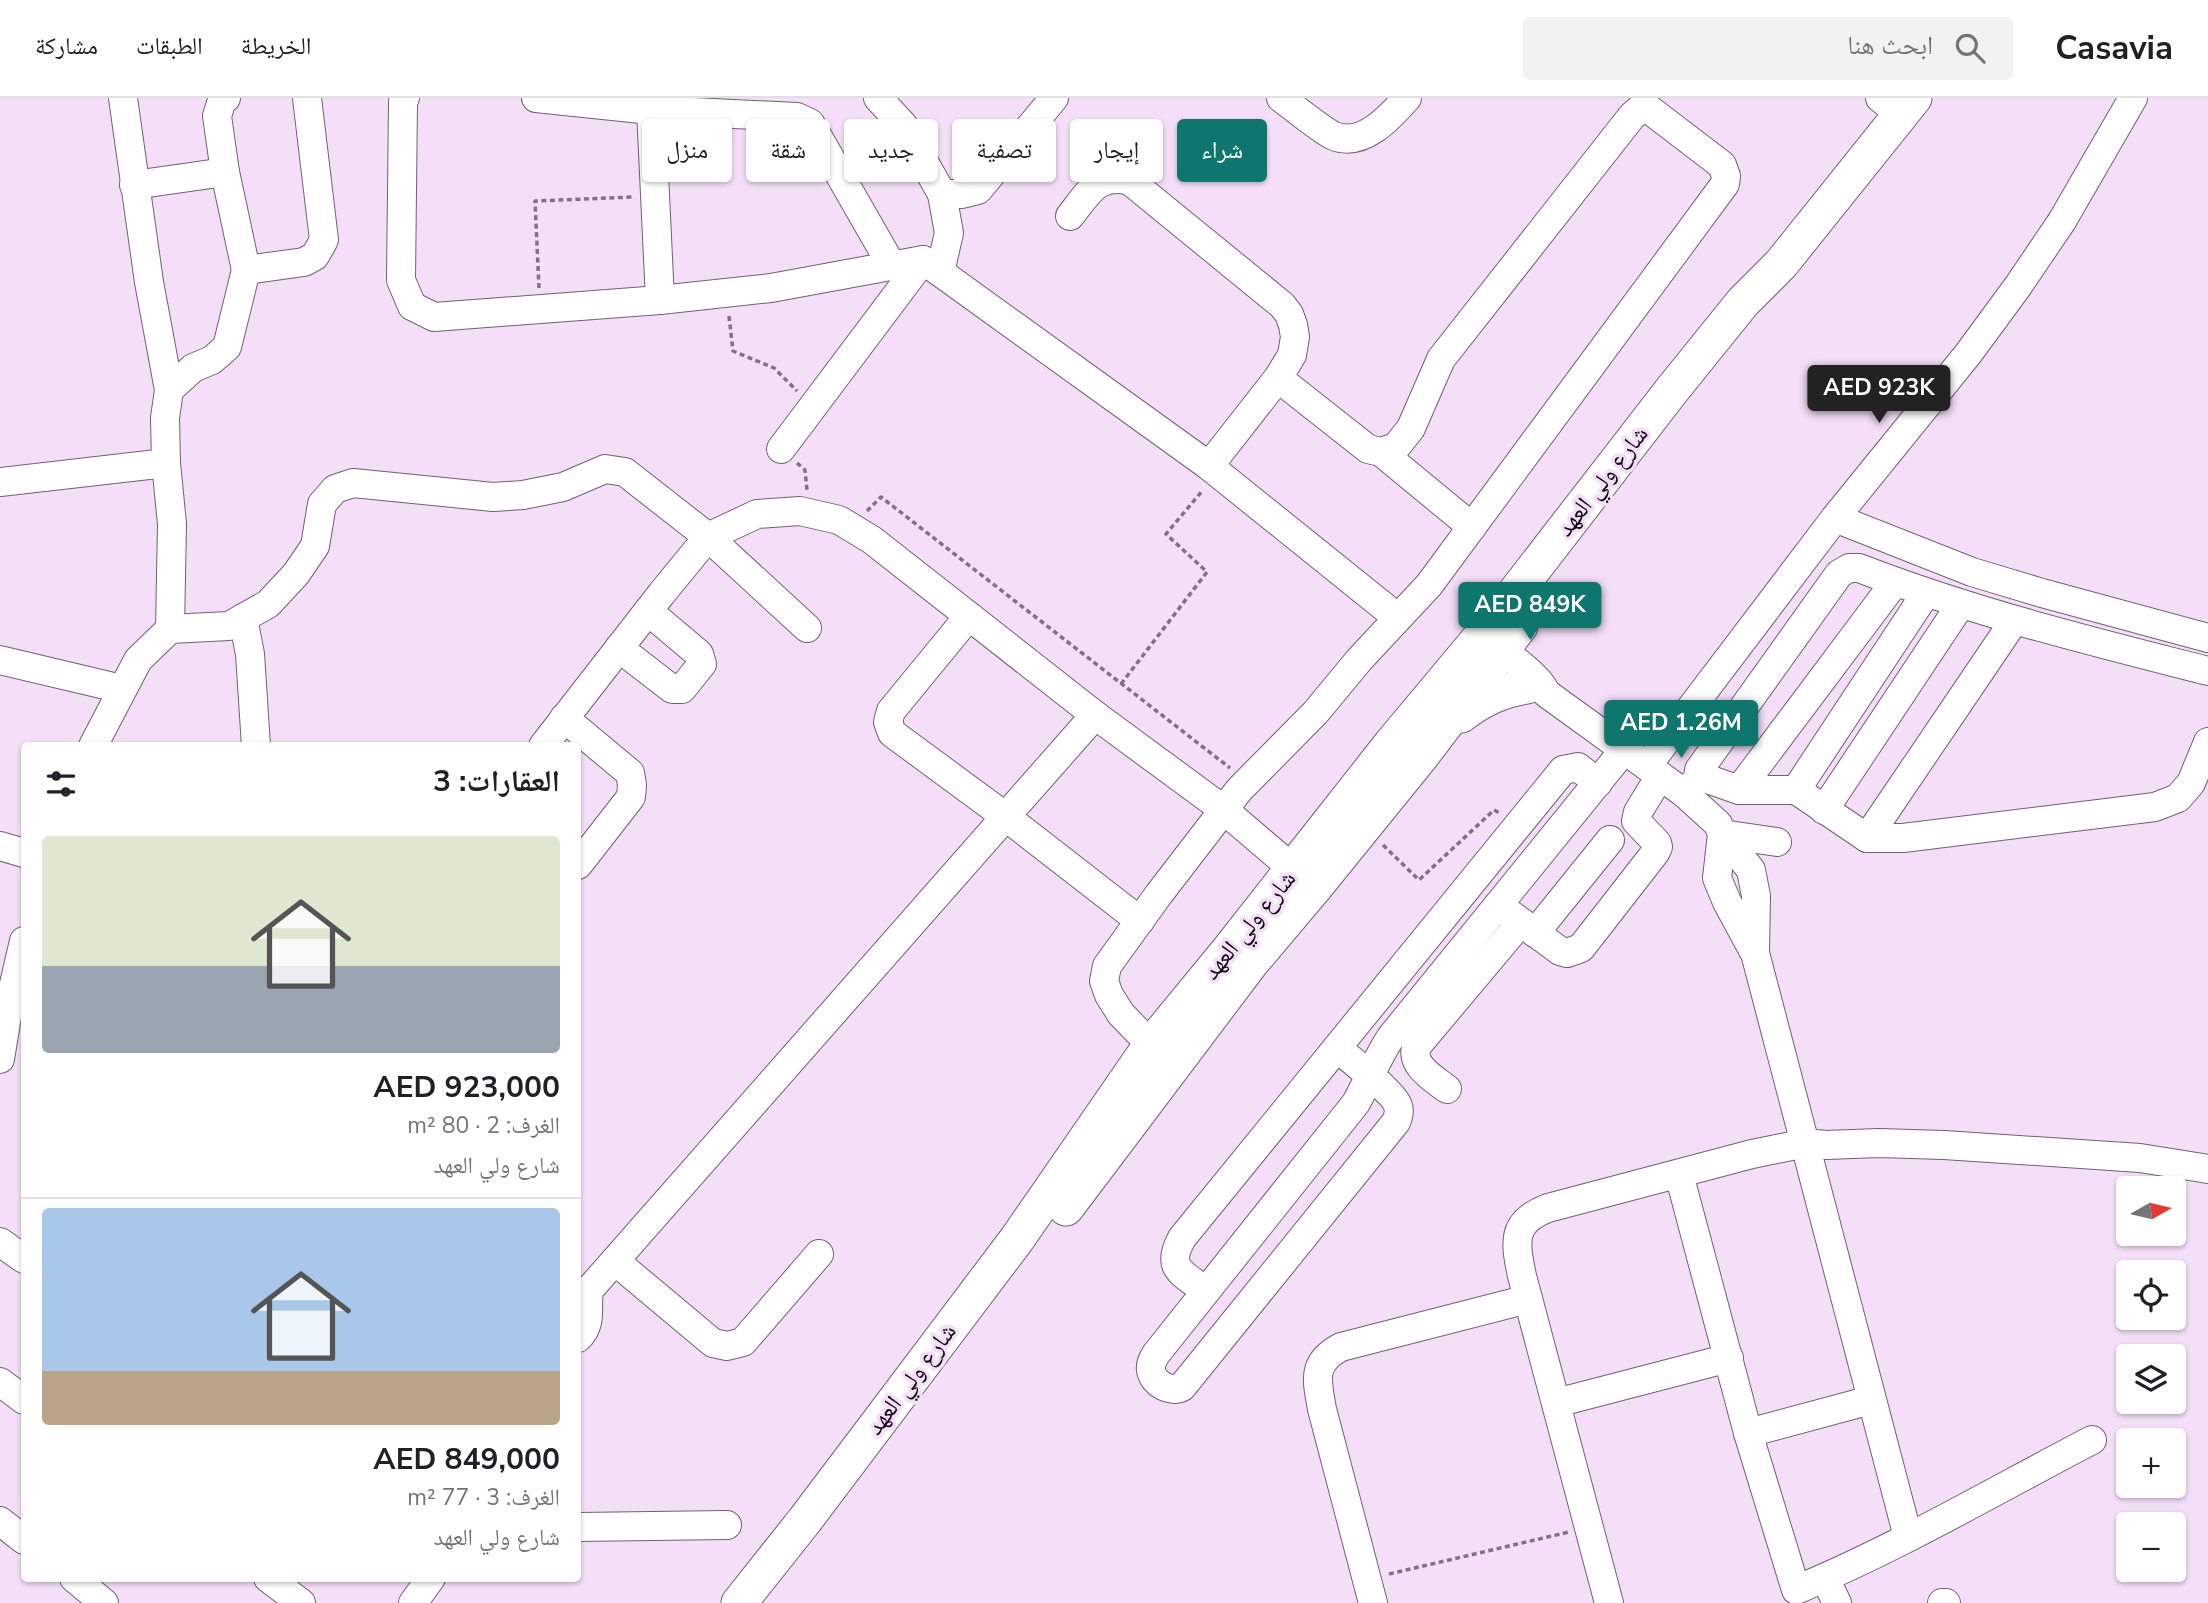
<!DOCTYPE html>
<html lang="ar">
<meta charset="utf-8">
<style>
:root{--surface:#fff;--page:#f2f2f2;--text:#202124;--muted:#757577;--line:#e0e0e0;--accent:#0f766e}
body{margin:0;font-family:"Nunito Sans","Noto Naskh Arabic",sans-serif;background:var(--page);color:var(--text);direction:rtl;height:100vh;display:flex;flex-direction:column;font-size:26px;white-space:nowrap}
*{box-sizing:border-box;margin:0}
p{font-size:23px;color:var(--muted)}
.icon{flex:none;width:38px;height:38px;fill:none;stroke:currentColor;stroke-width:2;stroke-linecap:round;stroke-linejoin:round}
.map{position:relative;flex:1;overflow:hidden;direction:ltr}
.drawer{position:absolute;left:21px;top:644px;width:560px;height:840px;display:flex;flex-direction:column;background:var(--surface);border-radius:7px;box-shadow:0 2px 5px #0004;direction:rtl}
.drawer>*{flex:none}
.hud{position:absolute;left:602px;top:21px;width:665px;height:63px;direction:rtl;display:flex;gap:14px}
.needle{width:46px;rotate:82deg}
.buttons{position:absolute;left:2116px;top:1078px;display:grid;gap:14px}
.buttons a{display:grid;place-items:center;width:70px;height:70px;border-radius:7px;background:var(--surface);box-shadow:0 2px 5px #0004;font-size:35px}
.price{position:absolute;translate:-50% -60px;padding:0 16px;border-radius:7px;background:var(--accent);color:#fff;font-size:23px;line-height:46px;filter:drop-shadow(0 2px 4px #0008)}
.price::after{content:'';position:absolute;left:50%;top:42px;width:21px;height:16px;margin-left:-10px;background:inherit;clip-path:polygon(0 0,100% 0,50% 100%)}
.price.current{background:#222;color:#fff}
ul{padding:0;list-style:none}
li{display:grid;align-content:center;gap:14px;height:371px;padding:0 21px}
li+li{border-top:2px solid var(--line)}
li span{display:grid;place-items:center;height:217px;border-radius:7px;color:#555}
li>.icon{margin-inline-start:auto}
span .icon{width:126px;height:126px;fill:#fffc;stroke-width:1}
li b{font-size:30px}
h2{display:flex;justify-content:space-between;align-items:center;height:84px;padding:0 21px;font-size:30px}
.tag{padding:0 24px;border-radius:7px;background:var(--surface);box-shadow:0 2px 5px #0004;font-size:24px;line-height:63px}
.tag.current{background:var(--accent);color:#fff}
header{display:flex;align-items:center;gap:42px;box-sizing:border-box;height:98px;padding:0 35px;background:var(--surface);border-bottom:2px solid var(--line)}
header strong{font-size:33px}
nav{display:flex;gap:38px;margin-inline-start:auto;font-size:24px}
.search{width:490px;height:63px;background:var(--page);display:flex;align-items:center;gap:18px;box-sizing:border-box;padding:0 24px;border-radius:7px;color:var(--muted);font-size:26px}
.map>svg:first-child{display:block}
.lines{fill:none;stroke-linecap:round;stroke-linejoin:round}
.minor-casing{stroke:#725f75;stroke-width:30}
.major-casing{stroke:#725f75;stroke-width:37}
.path{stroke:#807283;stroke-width:3.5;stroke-dasharray:5 3.5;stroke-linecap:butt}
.minor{stroke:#fff;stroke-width:28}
.major{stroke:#fff;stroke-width:35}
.labels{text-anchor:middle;stroke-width:7;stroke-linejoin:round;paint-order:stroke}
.street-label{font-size:24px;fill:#100911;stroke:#f4def8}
</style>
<header>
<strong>Casavia</strong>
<div class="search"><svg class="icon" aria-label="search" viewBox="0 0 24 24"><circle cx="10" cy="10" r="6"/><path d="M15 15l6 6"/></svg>ابحث هنا</div>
<nav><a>الخريطة</a><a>الطبقات</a><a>مشاركة</a></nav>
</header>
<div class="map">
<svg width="2208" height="1505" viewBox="0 0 2208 1505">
<rect width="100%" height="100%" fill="#f4def8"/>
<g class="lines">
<defs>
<g id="minor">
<polyline points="123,0 149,184 169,292"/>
<polyline points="226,0 222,2 217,18 225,74 246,172"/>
<polyline points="405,0 403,4 401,182 412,208 434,219 660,202 771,190 923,162"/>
<polyline points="536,0 651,12 797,19 810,25 892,168"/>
<polyline points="878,0 903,27 942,96 949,135 940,174"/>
<path d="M1281,0C1295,10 1321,32 1334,38C1363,50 1391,18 1407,0"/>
<polyline points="1880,0 1901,16"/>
<polyline points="651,12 660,202"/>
<polyline points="134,87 225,74"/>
<polyline points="942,96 962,96 978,92 1054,0"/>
<path d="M1070,118C1088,96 1097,74 1130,83L1282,207L1289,216L1293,227L1295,239L1292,257L1278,280L1209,368"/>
<polyline points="781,351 923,162 1209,368 1398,520"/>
<polyline points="1381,354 1472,429"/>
<polyline points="166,365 172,426 170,531"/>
<polyline points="0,384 166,365 165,320 169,292 193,270 212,262 227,249 246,172 304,164 315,158 324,142 307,0"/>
<polyline points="1835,420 1972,474 2042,495 2208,540"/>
<polyline points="969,518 891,613 888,624 892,635 1006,719 1140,823"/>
<polyline points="243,520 250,556 256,648"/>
<path d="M1483,544C1499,547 1541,580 1546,595L1684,695L1718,726L1722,736L1717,780L1727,804L1753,852"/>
<polyline points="619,550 672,591 682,591 702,566 699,556 648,513"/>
<polyline points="0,562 122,591"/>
<polyline points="564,620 630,675 632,687 631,699 578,767"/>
<polyline points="93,648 138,562 170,531 229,528 268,506 296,476 315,448 322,406 335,391 353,385 493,399 523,397 563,389 605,371 625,374 708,439 807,530"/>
<polyline points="543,648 662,495 708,439 757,416 800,413 839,422 872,442 1095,617 1224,712 1307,783"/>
<polyline points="1647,668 1835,420 1968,256 2018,188 2062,123 2133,0"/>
<path d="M1698,681L1699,672L1839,476L1849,470H1859C1973,514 2090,543 2208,573"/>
<polyline points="1739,692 1895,484"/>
<polyline points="1796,692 1926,495"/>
<polyline points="1684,695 1698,681 1702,679 1739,692 1796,692 1867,740 1903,740 2155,709 2178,700 2191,685 2208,644"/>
<polyline points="1824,712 1961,506"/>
<polyline points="1722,736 1751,772 1756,798 1755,855 1908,1439"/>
<polyline points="1722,736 1777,744"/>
<polyline points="1867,740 2014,523"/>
<polyline points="0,748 24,755"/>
<polyline points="1498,807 1560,853 1567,855 1581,850 1655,755 1658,749 1657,745 1636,723 1638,714 1660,678"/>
<polyline points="1535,835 1610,742"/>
<polyline points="1151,947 1121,916 1109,897 1104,883 1107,868 1159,796 1239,692 1316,614 1359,562 1429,487 1725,86 1726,78 1722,67 1650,12 1639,12 1632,18 1441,261 1411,330 1396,349 1381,354 1368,351 1278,280"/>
<path d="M1337,950C1349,960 1395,996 1398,1008C1400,1014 1398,1019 1396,1024L1182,1289C1171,1295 1153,1286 1151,1272C1150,1266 1153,1261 1156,1256L1356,1005C1368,983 1377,960 1391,939L1624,652"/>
<polyline points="0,961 8,912 24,843"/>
<path d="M1447,991C1433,980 1411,968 1416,949L1521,824"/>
<path d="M1679,1076L1748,1335L1796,1492C1897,1450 1994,1393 2092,1342"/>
<polyline points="0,1144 24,1161"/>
<polyline points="615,1163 713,1245 727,1248 743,1244 819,1156"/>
<path d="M1205,1193C1182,1174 1165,1171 1182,1140L1563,672L1578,669L1598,685"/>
<path d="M578,1240C593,1225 586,1211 589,1192L1095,617"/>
<polyline points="0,1284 24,1302"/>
<polyline points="1556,1305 1729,1260"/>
<polyline points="1748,1335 1871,1302"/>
<polyline points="0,1423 24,1442"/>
<polyline points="578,1429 727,1427"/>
<polyline points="74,1480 104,1505"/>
<polyline points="268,1480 301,1505"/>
<polyline points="1825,1480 1837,1505"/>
<polyline points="413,1505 431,1480"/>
<path d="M1373,1505L1322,1311C1317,1282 1311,1265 1341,1249L1528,1201"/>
<path d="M1609,1505L1522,1178C1515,1144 1511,1124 1548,1110L1752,1056L1806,1045L1826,1047L1879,1045L1944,1047L2140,1060L2208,1071"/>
<polyline points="1942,1505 1946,1505"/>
</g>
<g id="major">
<path d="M1461,617C1482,601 1501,592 1527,588"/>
<polyline points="1066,1110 1250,866 1315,789 1422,657 1520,528"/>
<polyline points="739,1505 805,1422 1017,1141 1151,947 1229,852 1392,645 1484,535 1672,292 1743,204 1781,166 1914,0"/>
</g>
</defs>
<!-- minor casing -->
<use href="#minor" class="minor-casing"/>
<!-- major casing -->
<use href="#major" class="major-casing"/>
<!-- path -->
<g class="path">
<polyline points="539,190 535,103 632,99"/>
<polyline points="729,218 733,253 774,270 797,293"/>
<polyline points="797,365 805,372 807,392"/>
<polyline points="867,413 881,399 1230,670"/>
<polyline points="1121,586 1207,474 1166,436 1203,392"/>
<polyline points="1383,747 1419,782 1494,712 1501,716"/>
<polyline points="1389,1476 1569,1434"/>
</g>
<!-- minor -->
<use href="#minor" class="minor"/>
<!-- major -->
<use href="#major" class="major"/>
</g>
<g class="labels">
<!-- street labels -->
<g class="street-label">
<text transform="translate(1602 383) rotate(-52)" y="8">شارع ولي العهد</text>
<text transform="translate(1249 827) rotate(-51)" y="8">شارع ولي العهد</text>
<text transform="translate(911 1281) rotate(-53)" y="8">شارع ولي العهد</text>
</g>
</g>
</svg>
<div class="buttons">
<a><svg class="needle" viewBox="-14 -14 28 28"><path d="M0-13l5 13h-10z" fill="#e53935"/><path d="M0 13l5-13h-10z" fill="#757577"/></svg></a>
<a><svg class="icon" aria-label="locate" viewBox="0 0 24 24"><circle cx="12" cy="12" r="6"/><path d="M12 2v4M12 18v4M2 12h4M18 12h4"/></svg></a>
<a><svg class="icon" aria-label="layers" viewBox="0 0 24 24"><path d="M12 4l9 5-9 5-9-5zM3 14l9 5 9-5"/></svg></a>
<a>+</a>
<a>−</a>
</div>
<b class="price current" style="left:1879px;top:327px">AED 923K</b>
<b class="price" style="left:1530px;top:544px">AED 849K</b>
<b class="price" style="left:1681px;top:662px">AED 1.26M</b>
<div class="hud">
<a class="tag current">شراء</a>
<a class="tag">إيجار</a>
<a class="tag">تصفية</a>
<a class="tag">جديد</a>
<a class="tag">شقة</a>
<a class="tag">منزل</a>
</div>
<section class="drawer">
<h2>العقارات: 3<svg class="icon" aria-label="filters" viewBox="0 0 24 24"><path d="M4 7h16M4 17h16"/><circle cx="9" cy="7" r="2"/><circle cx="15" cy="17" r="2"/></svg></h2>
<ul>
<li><span style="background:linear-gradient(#dfe7d0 60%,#9aa5b1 0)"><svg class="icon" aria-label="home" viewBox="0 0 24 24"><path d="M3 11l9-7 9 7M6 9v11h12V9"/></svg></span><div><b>AED 923,000</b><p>الغرف: 2 · 80 m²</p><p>شارع ولي العهد</p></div></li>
<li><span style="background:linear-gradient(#a9c7e8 75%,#b9a48a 0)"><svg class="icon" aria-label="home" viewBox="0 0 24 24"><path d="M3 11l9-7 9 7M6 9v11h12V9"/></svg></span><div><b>AED 849,000</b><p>الغرف: 3 · 77 m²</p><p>شارع ولي العهد</p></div></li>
</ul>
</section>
</div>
